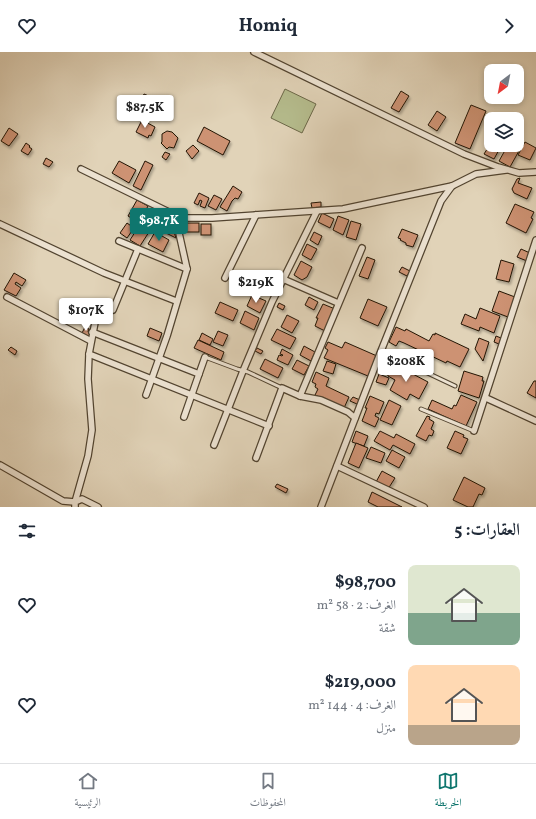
<!DOCTYPE html>
<html lang="ar">
<meta charset="utf-8">
<style>
:root{--surface:#fff;--page:#f6f6f7;--text:#1f2937;--muted:#747a83;--line:#e0e1e3;--accent:#0f766e}
body{margin:0;font-family:Vollkorn,Amiri,serif;background:var(--page);color:var(--text);direction:rtl;height:100vh;display:flex;flex-direction:column;font-size:15px;white-space:nowrap}
*{box-sizing:border-box;margin:0}
p{font-size:13px;color:var(--muted)}
.icon{flex:none;width:22px;height:22px;fill:none;stroke:currentColor;stroke-width:2;stroke-linecap:round;stroke-linejoin:round}
.map{position:relative;height:455px;overflow:hidden;direction:ltr}
.sheet{display:flex;flex-direction:column;background:var(--surface);flex:1}
.sheet>*{flex:none}
.needle{width:26px;rotate:212deg}
.controls{position:absolute;left:484px;top:12px;display:grid;gap:8px}
.controls a{display:grid;place-items:center;width:40px;height:40px;border-radius:8px;background:var(--surface);box-shadow:0 2px 6px #0003;font-size:20px}
.price{position:absolute;translate:-50% -34px;padding:0 9px;border-radius:4px;background:#fff;color:#222;font-size:13px;line-height:26px;filter:drop-shadow(0 1px 2px #0008)}
.price::after{content:'';position:absolute;left:50%;top:24px;width:12px;height:9px;margin-left:-6px;background:inherit;clip-path:polygon(0 0,100% 0,50% 100%)}
.price.selected{background:var(--accent);color:#fff}
ul{padding:0;list-style:none}
li{display:flex;align-items:center;gap:12px;height:100px;padding:0 16px}
li span{display:grid;place-items:center;flex:none;width:112px;height:80px;border-radius:8px;color:#555}
li>.icon{margin-inline-start:auto}
span .icon{width:48px;height:48px;fill:#fffc;stroke-width:1}
li b{font-size:17px}
h2{display:flex;justify-content:space-between;align-items:center;height:48px;padding:0 16px;font-size:17px}
header{display:flex;justify-content:space-between;align-items:center;height:52px;padding:0 16px;background:var(--surface);font-size:18px;font-weight:700}
.tab-bar{display:flex;justify-content:space-around;align-items:center;height:56px;border-top:1px solid var(--line);background:var(--surface);font-size:11px;color:var(--muted)}
.tab-bar a{display:grid;justify-items:center;gap:2px}
.tab-bar .selected{color:var(--accent)}
.map>svg:first-child{display:block}
.green{fill:#b5bc8d;stroke:#6c6848}
.building{fill:#cd9273;stroke:#231503;filter:url(#shadow)}
.lines{fill:none;stroke-linecap:round;stroke-linejoin:round}
.service-casing{stroke:#524430;stroke-width:5}
.minor-casing{stroke:#524430;stroke-width:8}
.service{stroke:#ece2d1;stroke-width:3}
.minor{stroke:#ece2d1;stroke-width:5.5}
</style>
<header><svg class="icon" aria-label="forward" viewBox="0 0 24 24"><path d="M9 5l7 7-7 7"/></svg>Homiq<svg class="icon" aria-label="heart" viewBox="0 0 24 24"><path d="M12 20l-8-8c-3-5 5-10 8-4 3-6 11-1 8 4z"/></svg></header>
<div class="map">
<svg width="536" height="455" viewBox="0 0 536 455">
<defs>
<filter id="shadow"><feDropShadow dx="1.5" dy="2.5" stdDeviation="1" flood-color="#0004"/></filter>
</defs>
<rect width="100%" height="100%" fill="#e1d3b8"/>
<filter id="stains"><feTurbulence type="fractalNoise" baseFrequency=".005" numOctaves="4"/><feColorMatrix values="0 0 0 0 .2 0 0 0 0 .09 0 0 0 0 .02 0 0 0 .5 -.17"/></filter>
<radialGradient id="worn" r=".72"><stop offset=".6" stop-color="#630" stop-opacity="0"/><stop offset="1" stop-color="#630" stop-opacity=".3"/></radialGradient>
<!-- green -->
<polygon class="green" points="285,37 316,52 302,81 271,66"/>
<!-- building -->
<g class="building">
<polygon points="401,39 409,44 399,60 391,56"/>
<polygon points="144,42 151,45 148,50 142,46"/>
<polygon points="471,53 486,59 470,97 455,91"/>
<polygon points="437,59 446,65 437,79 428,73"/>
<polygon points="142,68 155,75 151,84 149,83 148,86 136,80"/>
<polygon points="204,75 230,89 223,103 197,89"/>
<polygon points="9,76 18,82 9,94 1,89"/>
<polygon points="167,79 172,80 178,86 174,96 169,95 167,97 161,91 162,90 162,82"/>
<polygon points="525,90 536,96 530,108 518,103"/>
<polygon points="26,91 30,94 29,95 32,97 28,103 21,99"/>
<polygon points="491,91 491,93 495,93 500,96 494,107 484,102"/>
<polygon points="193,93 199,99 192,107 186,99"/>
<polygon points="508,93 513,93 520,97 510,115 499,109"/>
<polygon points="165,100 170,102 166,108 162,105"/>
<polygon points="46,106 53,110 49,115 43,112"/>
<polygon points="119,109 136,118 129,131 112,121"/>
<polygon points="145,109 153,113 141,138 133,134"/>
<polygon points="520,126 518,131 532,136 527,147 514,141 512,137 517,127"/>
<polygon points="233,134 242,140 238,147 235,146 232,149 227,159 220,155"/>
<polygon points="199,141 209,146 205,156 200,154 202,149 200,148 198,153 194,151"/>
<polygon points="214,143 222,147 216,158 208,154"/>
<polygon points="137,148 148,154 139,171 128,164"/>
<polygon points="321,150 321,155 312,156 311,151"/>
<polygon points="515,152 534,160 531,166 533,167 526,181 506,171"/>
<polygon points="163,161 169,165 176,186 156,176"/>
<polygon points="322,161 334,167 330,176 318,170"/>
<polygon points="338,164 349,168 343,183 333,178"/>
<polygon points="351,169 361,172 356,188 346,185"/>
<polygon points="127,171 134,176 127,186 120,181"/>
<rect x="186" y="171" width="13" height="9"/>
<rect x="201" y="172" width="10" height="11"/>
<polygon points="139,174 149,180 140,194 130,188"/>
<polygon points="402,177 418,183 413,195 406,193 406,191 400,188 401,187 398,186"/>
<polygon points="155,180 169,188 163,200 148,192"/>
<polygon points="314,180 322,184 318,193 310,188"/>
<polygon points="307,192 317,197 311,208 302,203"/>
<polygon points="521,197 530,201 527,209 517,205"/>
<polygon points="367,205 375,208 368,227 359,224"/>
<polygon points="501,208 514,212 509,230 496,227"/>
<polygon points="301,209 312,215 307,225 302,228 294,223"/>
<polygon points="402,215 410,219 407,224 399,220"/>
<polygon points="14,221 26,228 22,234 16,230 15,232 21,236 16,244 4,238"/>
<polygon points="262,223 273,229 268,240 256,234"/>
<polygon points="499,239 515,245 508,265 492,259"/>
<polygon points="252,243 266,249 260,261 247,254"/>
<polygon points="309,245 318,250 314,258 305,253"/>
<polygon points="66,247 74,251 68,263 61,258"/>
<polygon points="368,247 387,255 378,274 360,266"/>
<polygon points="220,250 238,258 233,269 215,261"/>
<polygon points="279,251 285,254 283,258 277,255"/>
<polygon points="323,252 335,257 325,279 315,274 318,266 316,266"/>
<polygon points="480,256 500,264 494,281 480,275 479,279 461,272 465,262 476,267"/>
<polygon points="245,259 259,266 254,278 240,271"/>
<polygon points="287,263 299,269 292,281 281,275"/>
<polygon points="85,275 89,277 88,280 90,281 89,285 82,281"/>
<polygon points="396,275 405,279 406,277 429,289 433,282 435,283 435,281 469,297 460,315 447,309 446,311 404,291 399,289 396,294 389,290"/>
<polygon points="150,276 162,281 159,289 147,284"/>
<polygon points="277,277 296,286 290,297 271,288"/>
<polygon points="218,279 228,283 223,294 213,290"/>
<polygon points="202,281 213,287 210,293 199,288"/>
<polygon points="496,284 501,286 499,292 494,290"/>
<polygon points="479,286 489,290 483,309 475,297"/>
<polygon points="198,288 224,300 221,308 194,296"/>
<polygon points="328,290 342,296 345,290 377,304 368,324 324,306 328,298 325,296"/>
<polygon points="304,294 315,300 311,309 300,303"/>
<polygon points="11,295 17,299 15,303 8,298"/>
<polygon points="257,296 263,299 261,302 255,299"/>
<polygon points="282,297 293,303 288,313 277,308 279,303 282,304 283,303 280,302"/>
<polygon points="265,307 283,316 278,326 260,317"/>
<polygon points="297,308 309,314 304,323 292,317"/>
<polygon points="327,309 336,312 333,322 323,319"/>
<polygon points="394,312 428,330 419,347 410,342 407,348 390,338 395,328 388,324 387,318 389,313 392,315"/>
<polygon points="464,319 483,325 482,329 484,329 479,346 458,339"/>
<polygon points="316,320 329,326 326,334 349,345 344,356 315,343 318,337 315,335 316,332 312,330"/>
<polygon points="379,322 389,326 386,333 376,330"/>
<polygon points="534,329 536,329 536,346 527,341"/>
<polygon points="461,343 477,350 466,374 428,357 432,348 452,357 454,353 456,354"/>
<polygon points="370,344 384,350 379,362 376,361 375,364 379,366 375,375 362,369 367,356 365,356"/>
<polygon points="353,345 360,348 357,352 350,349"/>
<polygon points="389,348 401,354 392,373 380,368"/>
<polygon points="427,364 430,365 429,367 434,370 431,377 434,379 432,384 429,383 426,389 416,384"/>
<polygon points="356,379 368,384 364,394 352,390"/>
<polygon points="380,379 394,386 396,382 415,392 410,402 393,393 390,398 374,389"/>
<polygon points="455,379 464,383 463,385 468,387 461,402 447,396"/>
<polygon points="356,391 368,396 359,416 348,411"/>
<polygon points="371,395 385,401 381,411 366,406"/>
<polygon points="392,398 405,405 399,416 386,409"/>
<polygon points="382,419 395,426 388,437 376,430"/>
<polygon points="464,425 485,436 482,443 479,442 473,455 468,455 453,448"/>
<polygon points="277,432 288,437 286,441 275,435"/>
<polygon points="372,440 402,455 378,455 368,450"/>
</g>
<g class="lines">
<defs>
<g id="service">
<polyline points="381,299 455,334"/>
<polyline points="205,305 237,317 248,320 282,336"/>
<polyline points="421,357 474,379"/>
</g>
<g id="minor">
<polyline points="254,0 464,102 498,115 519,121 536,120"/>
<polyline points="81,117 175,163 185,166 212,166 343,157 452,134"/>
<polyline points="0,172 104,221 176,249"/>
<polyline points="119,189 187,217"/>
<polyline points="225,226 256,163"/>
<polyline points="283,227 338,251"/>
<polyline points="7,245 91,289"/>
<polyline points="113,258 138,197"/>
<polyline points="92,280 199,322 205,305"/>
<polyline points="89,302 269,374"/>
<polyline points="146,343 167,284 187,217 175,163"/>
<polyline points="300,344 362,196"/>
<polyline points="486,346 536,369"/>
<polyline points="184,365 199,322"/>
<polyline points="474,379 536,188"/>
<polyline points="214,393 243,319 272,250 317,159"/>
<polyline points="256,406 282,336 300,344 321,348 348,360 355,366"/>
<polyline points="0,413 63,449 75,450 88,404 92,378 88,327 89,302 97,260"/>
<polyline points="337,414 424,455"/>
<polyline points="75,455 75,450 82,447 98,455"/>
<polyline points="321,455 381,299 441,149 452,134 476,122 506,118"/>
</g>
</defs>
<!-- service casing -->
<use href="#service" class="service-casing"/>
<!-- minor casing -->
<use href="#minor" class="minor-casing"/>
<!-- service -->
<use href="#service" class="service"/>
<!-- minor -->
<use href="#minor" class="minor"/>
</g>
<rect width="100%" height="100%" filter="url(#stains)"/>
<rect width="100%" height="100%" fill="url(#worn)"/>
</svg>
<div class="controls">
<a><svg class="needle" viewBox="-14 -14 28 28"><path d="M0-13l5 13h-10z" fill="#e53935"/><path d="M0 13l5-13h-10z" fill="#747a83"/></svg></a>
<a><svg class="icon" aria-label="layers" viewBox="0 0 24 24"><path d="M12 4l9 5-9 5-9-5zM3 14l9 5 9-5"/></svg></a>
</div>
<b class="price" style="left:145px;top:77px">$87.5K</b>
<b class="price selected" style="left:159px;top:190px">$98.7K</b>
<b class="price" style="left:256px;top:252px">$219K</b>
<b class="price" style="left:86px;top:280px">$107K</b>
<b class="price" style="left:406px;top:331px">$208K</b>
</div>
<section class="sheet">
<h2>العقارات: 5<svg class="icon" aria-label="filters" viewBox="0 0 24 24"><path d="M4 7h16M4 17h16"/><circle cx="9" cy="7" r="2"/><circle cx="15" cy="17" r="2"/></svg></h2>
<ul>
<li><span style="background:linear-gradient(#dfe7d0 60%,#7fa58c 0)"><svg class="icon" aria-label="home" viewBox="0 0 24 24"><path d="M3 11l9-7 9 7M6 9v11h12V9"/></svg></span><div><b>$98,700</b><p>الغرف: 2 · 58 m²</p><p>شقة</p></div><svg class="icon" aria-label="heart" viewBox="0 0 24 24"><path d="M12 20l-8-8c-3-5 5-10 8-4 3-6 11-1 8 4z"/></svg></li>
<li><span style="background:linear-gradient(#ffd9b3 75%,#b9a48a 0)"><svg class="icon" aria-label="home" viewBox="0 0 24 24"><path d="M3 11l9-7 9 7M6 9v11h12V9"/></svg></span><div><b>$219,000</b><p>الغرف: 4 · 144 m²</p><p>منزل</p></div><svg class="icon" aria-label="heart" viewBox="0 0 24 24"><path d="M12 20l-8-8c-3-5 5-10 8-4 3-6 11-1 8 4z"/></svg></li>
</ul>
</section>
<nav class="tab-bar">
<a class="selected"><svg class="icon" aria-label="map" viewBox="0 0 24 24"><path d="M3 6l6-2 6 2 6-2v14l-6 2-6-2-6 2zM9 4v14M15 6v14"/></svg>الخريطة</a>
<a><svg class="icon" aria-label="saved" viewBox="0 0 24 24"><path d="M7 4h10v16l-5-4-5 4z"/></svg>المحفوظات</a>
<a><svg class="icon" aria-label="home" viewBox="0 0 24 24"><path d="M3 11l9-7 9 7M6 9v11h12V9"/></svg>الرئيسية</a>
</nav>
